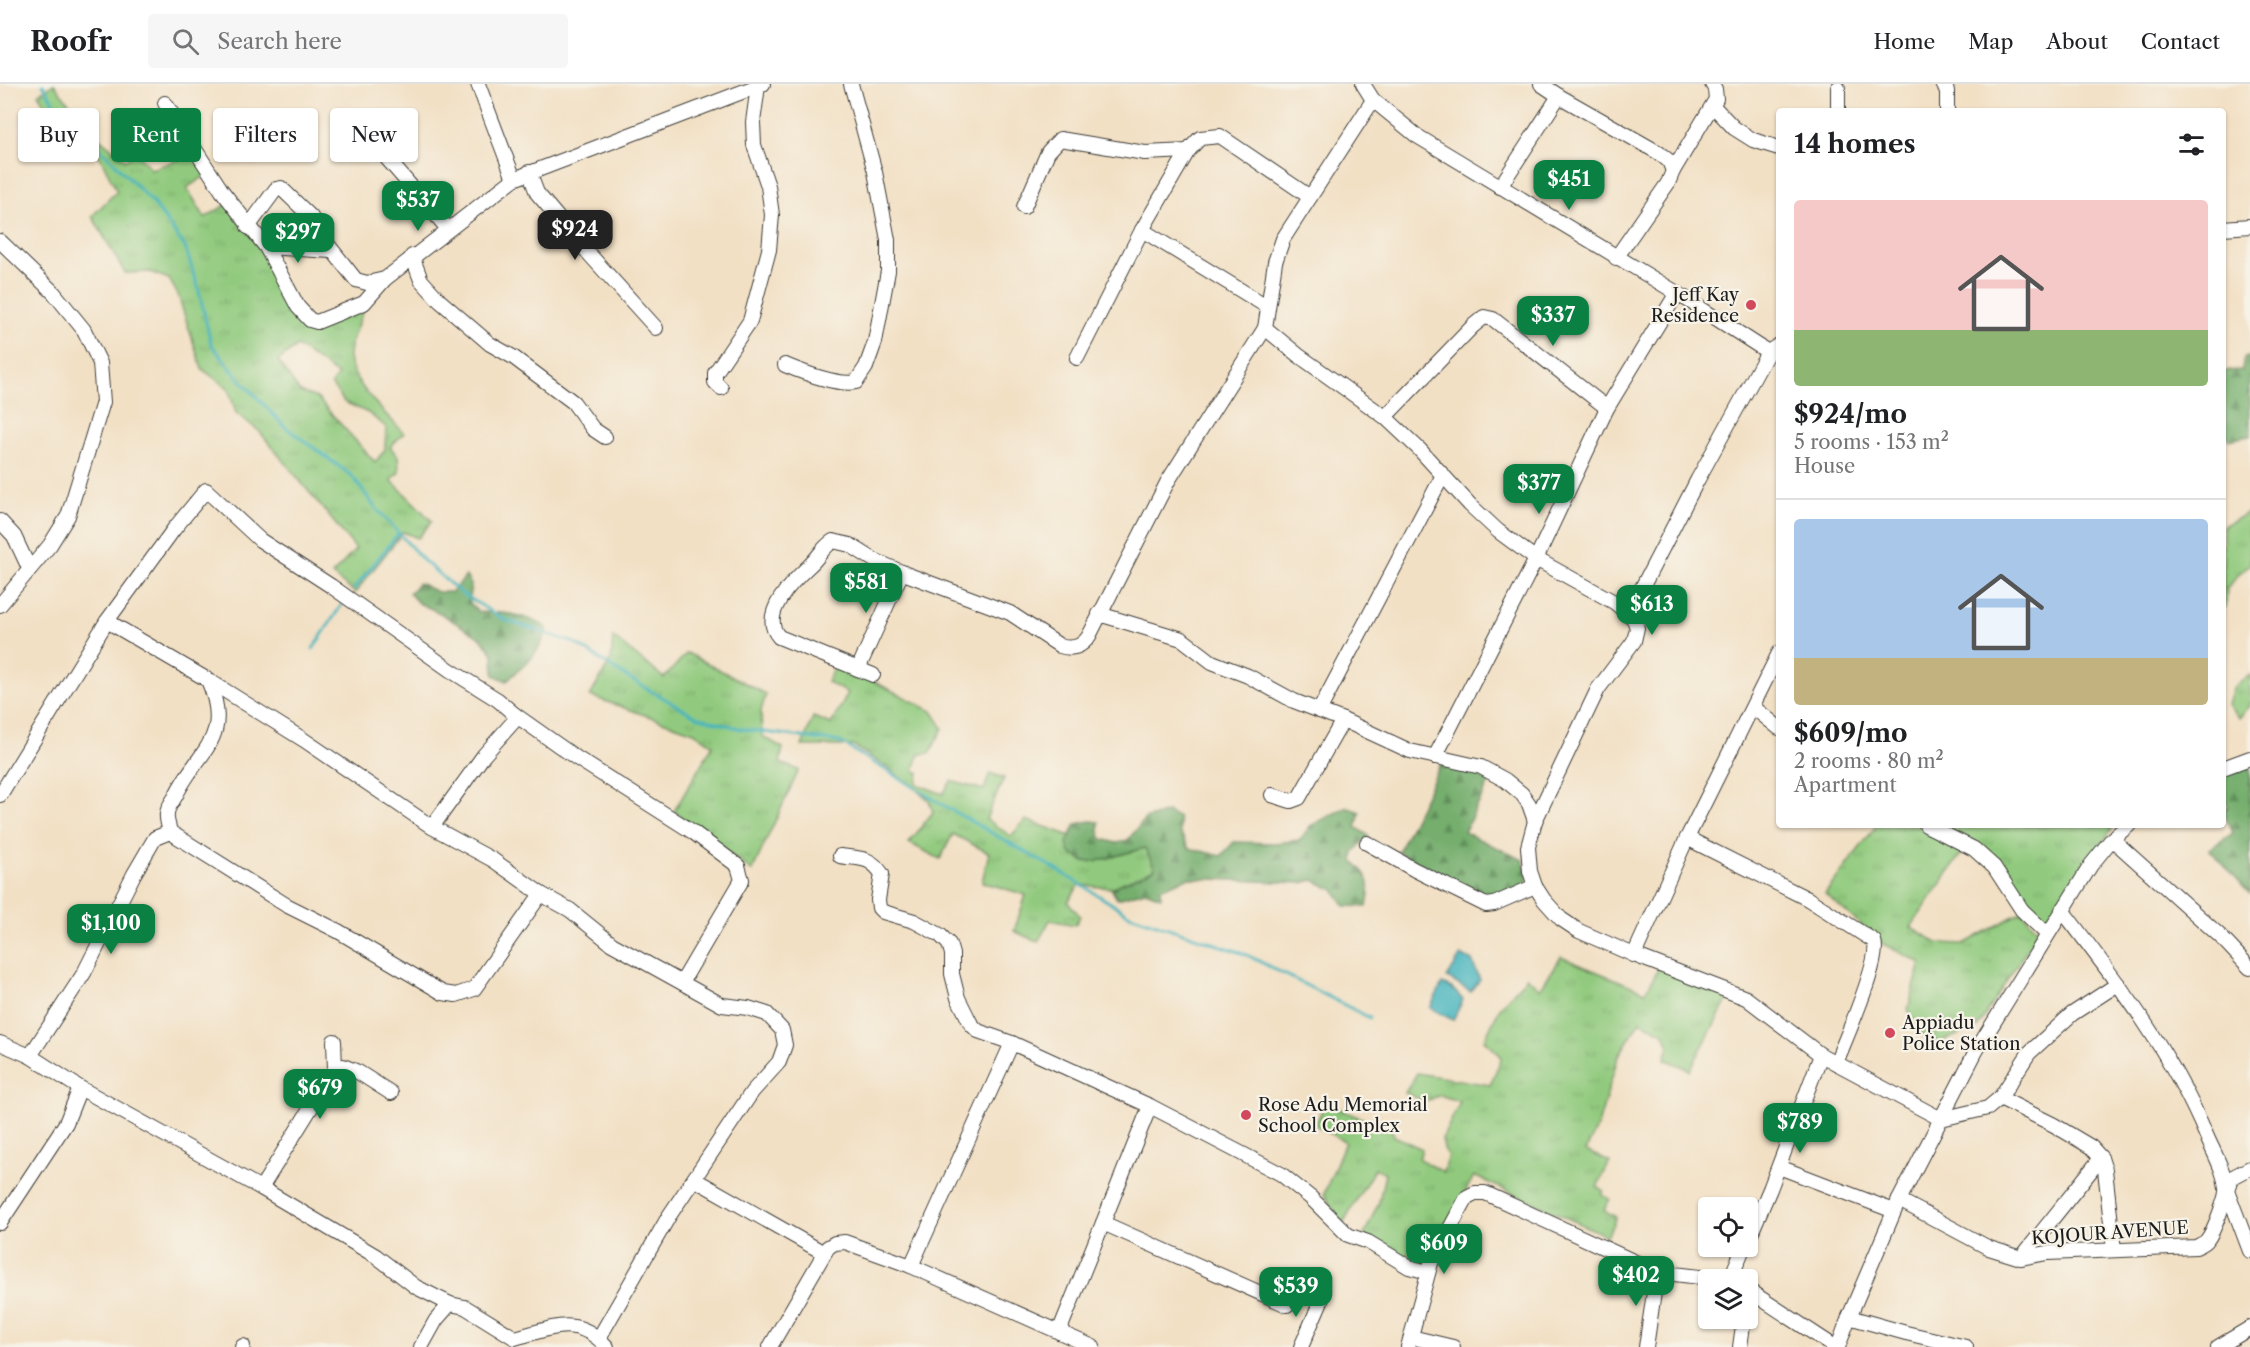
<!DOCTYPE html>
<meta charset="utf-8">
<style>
:root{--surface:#fff;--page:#f6f6f6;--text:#202124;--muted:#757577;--line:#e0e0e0;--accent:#0b8043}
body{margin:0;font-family:"Libre Caslon Text",serif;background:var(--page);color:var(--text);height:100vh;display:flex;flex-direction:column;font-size:22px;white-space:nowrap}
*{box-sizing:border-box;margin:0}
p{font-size:20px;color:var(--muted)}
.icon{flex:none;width:33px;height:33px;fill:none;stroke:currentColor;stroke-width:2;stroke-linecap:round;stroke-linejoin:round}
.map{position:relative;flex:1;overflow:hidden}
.details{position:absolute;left:1776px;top:24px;width:450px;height:720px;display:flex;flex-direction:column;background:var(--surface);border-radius:6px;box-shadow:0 2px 4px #0004}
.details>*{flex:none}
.guide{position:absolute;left:18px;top:24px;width:570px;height:54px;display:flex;gap:12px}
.fabs{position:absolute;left:1698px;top:1113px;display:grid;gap:12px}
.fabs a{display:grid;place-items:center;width:60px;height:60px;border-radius:6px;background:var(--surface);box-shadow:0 2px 4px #0004;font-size:30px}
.price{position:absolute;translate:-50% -51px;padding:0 14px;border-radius:12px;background:var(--accent);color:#fff;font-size:20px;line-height:39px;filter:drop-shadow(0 2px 3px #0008)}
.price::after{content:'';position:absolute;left:50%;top:36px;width:18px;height:14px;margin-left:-9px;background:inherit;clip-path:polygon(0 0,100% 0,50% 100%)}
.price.selected{background:#222;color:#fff}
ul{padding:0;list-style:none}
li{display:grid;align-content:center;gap:12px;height:318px;padding:0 18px}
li+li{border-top:2px solid var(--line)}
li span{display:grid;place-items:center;height:186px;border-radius:6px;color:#555}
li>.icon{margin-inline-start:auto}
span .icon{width:108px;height:108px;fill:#fffc;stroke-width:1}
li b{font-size:26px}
h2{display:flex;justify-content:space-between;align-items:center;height:72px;padding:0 18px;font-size:26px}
.tag{padding:0 21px;border-radius:6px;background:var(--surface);box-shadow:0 2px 4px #0004;font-size:21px;line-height:54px}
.tag.selected{background:var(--accent);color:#fff}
header{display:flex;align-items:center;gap:36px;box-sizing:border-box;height:84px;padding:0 30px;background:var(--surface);border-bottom:2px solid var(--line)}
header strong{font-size:28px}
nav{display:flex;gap:33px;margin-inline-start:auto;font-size:21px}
.search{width:420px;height:54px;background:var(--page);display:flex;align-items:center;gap:15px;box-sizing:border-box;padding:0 21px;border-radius:6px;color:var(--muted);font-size:22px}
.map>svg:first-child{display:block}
.grass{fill:url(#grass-tufts);stroke:#56734d;stroke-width:1.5;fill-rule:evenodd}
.forest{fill:url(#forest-firs);stroke:#486544;stroke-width:1.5}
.water{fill:#45b4bd;stroke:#30686c;stroke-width:1.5}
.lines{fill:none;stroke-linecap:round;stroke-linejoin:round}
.stream{stroke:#45b4bd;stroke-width:3}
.minor-casing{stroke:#3c3935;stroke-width:16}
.minor{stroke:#fff;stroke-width:14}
.poi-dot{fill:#d1495b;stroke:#f7f3e8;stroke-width:2}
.labels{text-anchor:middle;stroke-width:4.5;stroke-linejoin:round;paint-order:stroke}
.poi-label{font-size:18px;fill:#1c1c1c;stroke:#f7f3e8;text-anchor:start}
.street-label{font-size:18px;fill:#1c1c1c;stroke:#f7f3e8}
</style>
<header>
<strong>Roofr</strong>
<div class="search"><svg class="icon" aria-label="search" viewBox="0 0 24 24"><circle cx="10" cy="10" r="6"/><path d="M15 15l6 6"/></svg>Search here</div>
<nav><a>Home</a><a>Map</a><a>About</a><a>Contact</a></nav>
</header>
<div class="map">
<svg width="2250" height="1263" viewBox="0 0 2250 1263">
<defs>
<pattern id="grass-tufts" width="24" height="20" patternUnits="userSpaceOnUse" patternTransform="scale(1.5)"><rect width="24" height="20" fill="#91ca7e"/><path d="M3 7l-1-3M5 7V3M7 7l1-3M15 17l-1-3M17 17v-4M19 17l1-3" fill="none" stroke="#7cad6c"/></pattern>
<pattern id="forest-firs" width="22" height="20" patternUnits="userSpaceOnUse" patternTransform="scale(1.5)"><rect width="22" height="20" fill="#74ae6d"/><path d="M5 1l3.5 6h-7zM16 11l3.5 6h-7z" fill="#5e8d59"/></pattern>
</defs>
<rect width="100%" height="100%" fill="#f7f3e8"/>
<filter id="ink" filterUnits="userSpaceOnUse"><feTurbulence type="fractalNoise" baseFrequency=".0167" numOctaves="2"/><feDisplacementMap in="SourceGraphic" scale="12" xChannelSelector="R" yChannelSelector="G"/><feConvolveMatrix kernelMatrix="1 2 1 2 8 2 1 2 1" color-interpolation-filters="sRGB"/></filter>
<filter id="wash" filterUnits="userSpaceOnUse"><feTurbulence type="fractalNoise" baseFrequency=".008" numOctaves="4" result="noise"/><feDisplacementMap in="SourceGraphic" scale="24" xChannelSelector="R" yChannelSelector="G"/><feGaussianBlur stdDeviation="1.35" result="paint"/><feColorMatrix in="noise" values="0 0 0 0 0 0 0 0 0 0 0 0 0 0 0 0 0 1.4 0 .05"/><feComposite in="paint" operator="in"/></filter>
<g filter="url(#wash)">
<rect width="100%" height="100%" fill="#f2e0c5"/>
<!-- grass -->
<g class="grass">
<path d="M54,0L94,50L126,76L136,68L151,85L195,70L208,90L187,104L205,134L227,120L254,156L310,239L320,244L361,223L363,226C359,240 350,256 349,270C348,296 387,331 404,349L390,363L398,372L399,388L391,396L432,437L418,454L403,448L355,509L332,491L356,465L259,347L236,329L228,304L202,285L178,211L169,195L150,188L125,189L92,132L117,107L97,67L78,61L61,45L38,10ZM297,262L338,291L331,300L344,318L368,329L386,343L385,366L375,378L317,314L300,308L278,277Z"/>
<polygon points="2249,428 2250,481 2246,483 2227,504 2226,523 2223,523 2223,442"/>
<polygon points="613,553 664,594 687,569 766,610 761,627 762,652 783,664 780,679 799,686 752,787 674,727 713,661 694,648 590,612 611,576"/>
<polygon points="833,584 857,589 932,627 943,644 930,669 919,670 914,686 919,689 917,700 943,710 951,697 984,706 990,689 1004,694 986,735 1011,752 1026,736 1071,752 1067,759 1098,777 1145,764 1155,785 1111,804 1079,801 1068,818 1080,832 1075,841 1050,836 1038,858 1014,847 1026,811 982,798 989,769 953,750 940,775 909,759 933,728 929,716 891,686 854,662 802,662 813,633 831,640 848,609 827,598"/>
<polygon points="2250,591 2250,622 2239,634 2228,621 2233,604"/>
<polygon points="1877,741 1917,741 1965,764 1911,843 1938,859 1964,860 2021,828 2039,846 1977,944 1939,958 1921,951 1908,925 1921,879 1883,860 1825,810"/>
<polygon points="1939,741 2115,741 2047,835 2031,824 2007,784 1976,760"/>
<polygon points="1561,873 1646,908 1659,883 1730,911 1690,986 1665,975 1669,963 1664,949 1640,937 1618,973 1598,1041 1586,1067 1610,1078 1597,1103 1604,1107 1602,1111 1610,1115 1604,1126 1616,1133 1607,1152 1474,1092 1443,1149 1427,1184 1412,1181 1364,1151 1379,1118 1385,1090 1375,1084 1342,1141 1324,1110 1345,1058 1315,1041 1326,1018 1353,1031 1392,1046 1394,1052 1422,1065 1419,1075 1443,1088 1448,1071 1445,1068 1442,1055 1460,1018 1440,1011 1426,1018 1405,1009 1417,989 1490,1001 1502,973 1484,956 1500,923 1527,893 1540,905"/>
</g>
<!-- forest -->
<g class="forest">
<polygon points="2250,273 2250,352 2229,356 2223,344 2223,287 2242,286 2244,274"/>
<path d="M466,492L471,501L469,518L478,528C502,528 527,530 547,544C542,568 524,581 507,597L494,591L493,570L482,555L440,529L418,519L409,509L419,499L437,508H452Z"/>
<polygon points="2250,679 2250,810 2209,765 2233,749 2223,727 2228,723 2223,713 2223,690"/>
<polygon points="1441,680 1480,690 1491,695 1464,748 1523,776 1528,791 1526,801 1490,817 1398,768"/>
<path d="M1346,723L1360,728L1356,743L1369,752L1354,768L1353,776C1371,795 1372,798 1367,823L1345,822L1334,806L1313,796L1302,799L1188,794L1160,805L1161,813L1145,807L1117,815L1111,804L1155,785L1145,764L1097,777L1084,778L1069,768L1067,759L1076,740L1091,737L1099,738V748L1102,755L1116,759L1127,757L1145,735L1167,728L1179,734L1180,749L1189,764L1221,772L1234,758L1275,759L1300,756L1310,742Z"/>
</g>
<!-- water -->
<g class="water">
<polygon points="1461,871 1472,877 1480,896 1471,908 1447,894"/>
<polygon points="1442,900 1452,904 1463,916 1453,936 1430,924"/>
</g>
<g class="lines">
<!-- stream -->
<g class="stream">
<polyline points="43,0 56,23 98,62 154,120 185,163 198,203 211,260 236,291 284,342 352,392 374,422 424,477 461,509 505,536 575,559 630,595 697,633 742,645 840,658 953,727 1057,786 1130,831 1245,870 1370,934"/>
<polyline points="354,505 399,449"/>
<polyline points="313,565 344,517"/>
</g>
</g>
</g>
<g filter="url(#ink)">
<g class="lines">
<defs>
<g id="minor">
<polyline points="478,0 514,95"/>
<polyline points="1363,0 1373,16 1417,52 1677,209 1768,268 1779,261"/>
<polyline points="1541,0 1559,12"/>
<polyline points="1943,0 1947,7 1947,27"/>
<polyline points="1373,16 1283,155 1275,178 1265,244 1298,271 1385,333 1419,365 1470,421 1498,447 1536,475 1614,518 1634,535 1637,544 1634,557 1598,605 1535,737 1528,763 1530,787 1535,802 1544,816 1561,835 1579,847 1634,871 1746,914 1821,971 1941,1035 1988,1024 2000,1014 2029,969 2072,930 2118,900"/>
<polyline points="165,19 222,107 266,163 298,223 310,236 317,238 364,219 385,195 514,95 763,0"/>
<polyline points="1713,22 1734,44 1753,56 1779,64"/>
<polyline points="1838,27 1838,4"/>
<polyline points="351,33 448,145"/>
<polyline points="1673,87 1716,15 1715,5 1712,0"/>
<polyline points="529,88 537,109 581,161 656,244"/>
<polyline points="1500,103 1559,12 1659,69 1669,77 1673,87 1668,99 1616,174"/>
<polyline points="1024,123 1048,68 1060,55 1145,69 1188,67"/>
<polyline points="248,143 276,105 281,104 311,133 321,152 356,196 367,199 385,195"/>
<polyline points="2223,144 2250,142"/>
<polyline points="1142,146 1268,223"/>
<polyline points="0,157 54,209 84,246 100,279 103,318 68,432 50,461 0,521"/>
<polyline points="266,163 332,167"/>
<polyline points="412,172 421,196 440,217 490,260 513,273 573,318 593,345 605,353"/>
<polyline points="1077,274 1142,146 1188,67 1200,54 1220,52 1310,113"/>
<path d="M785,281C802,288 838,302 856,298L866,283L875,258L888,187V156L875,88L851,0"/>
<polyline points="721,304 715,298 715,289 750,237 769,166 772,131 768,102 754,61 753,38 758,2"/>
<polyline points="1385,333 1473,242 1484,233 1493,235 1607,324"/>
<polyline points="0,437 14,452 29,484"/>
<polyline points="1629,529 1698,395 1768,268"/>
<polyline points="1099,530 1182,555 1212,578 1248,592 1294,617 1343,636 1410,667 1481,683 1505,696 1522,710 1529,720 1535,737"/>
<polyline points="107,537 208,596 304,656 432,743"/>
<polyline points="858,585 902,488"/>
<path d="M873,591L779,553C758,530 794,496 810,481C819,473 822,464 833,457L850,461L874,476L906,490L1010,529L1060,562C1072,566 1082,563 1089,552L1168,397L1265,244"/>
<path d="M208,596C234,656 197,666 175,713C172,718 167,724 167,730C166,735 169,743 170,748L286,821L338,847L443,909L456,911L474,905L541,810"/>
<polyline points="1753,623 1779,644"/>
<polyline points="1319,627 1443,391"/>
<polyline points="514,630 575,673 693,748 738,782 742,796 682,898"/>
<polyline points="1435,673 1536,475 1607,324 1677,209"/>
<polyline points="2223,684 2250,674"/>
<polyline points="0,711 107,537 174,445 206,406 260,456 331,502 450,586 498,616 514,630 515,636 484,671 432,743 493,776 541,810 570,826 612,860 639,875 722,921 748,924 767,930 782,946 785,961 779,978 752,1008 669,1132 599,1254"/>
<polyline points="1272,711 1291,717 1299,714 1343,636"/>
<polyline points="1926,741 1974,765 1994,783 2022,826 2047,850"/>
<path d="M1687,754L1808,815L1874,857C1882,874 1844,958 1836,979"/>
<polyline points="2112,755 2220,852 2250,884"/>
<polyline points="1367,759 1415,786 1486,821 1494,820 1535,802"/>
<path d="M840,772C860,775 870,772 882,790L878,816L879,824L883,828L914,837L940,851L949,860L952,870V890L958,914L971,940L978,947L1012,959L1150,1022L1281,1090L1311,1114L1348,1151L1368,1158L1409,1183L1428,1188"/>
<polyline points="1634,871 1687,754 1779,569"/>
<polyline points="334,957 335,985"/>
<path d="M0,959L30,972L80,1004L261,1104L376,1172L416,1203L450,1220L465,1223L515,1254C553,1244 577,1230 607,1263"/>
<polyline points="30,972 84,889 134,790 155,754 170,748"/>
<polyline points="2000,1014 2054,1041 2091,1063 2101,1074 2105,1086 2114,1166"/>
<polyline points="1779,1083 1894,1127"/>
<polyline points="2250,1084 2231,1094 2227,1106 2250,1167"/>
<polyline points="694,1095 824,1169"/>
<polyline points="261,1104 335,985 343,982 358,988 391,1009"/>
<path d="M1899,1116L1989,1164L2021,1174L2047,1169L2196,1163C2200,1161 2205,1159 2207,1156C2213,1149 2227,1113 2226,1105C2225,1088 2214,1069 2207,1053C2171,967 2119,900 2062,826"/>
<polyline points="0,1139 66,1039 80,1004"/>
<polyline points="1103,1139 1287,1221"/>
<polyline points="1748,1156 1770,1105 1821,971"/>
<polyline points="2021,1174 2101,1074"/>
<polyline points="911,1182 1012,959"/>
<polyline points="1730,1196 1744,1162"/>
<polyline points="1748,1206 1835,1263"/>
<polyline points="1849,1233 1906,1249 1966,1263"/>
<polyline points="1059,1248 1150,1022"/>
<polyline points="1411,1253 1453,1263"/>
<polyline points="242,1263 243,1262"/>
<polyline points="421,1263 436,1236 450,1220"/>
<polyline points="770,1263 828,1163 835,1159 845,1158 911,1182 1093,1263"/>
<polyline points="1301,1263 1321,1217"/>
<polyline points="1408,1263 1431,1179 1467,1113 1475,1109 1485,1109 1657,1188 1726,1196"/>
<polyline points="1646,1263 1657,1188"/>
<polyline points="1740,1263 1744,1234"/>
<polyline points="1838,1263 1849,1233 1899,1116 1976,967 2091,781 2112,755 2129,741"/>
<polyline points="2218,1263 2250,1244"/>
</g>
</defs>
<!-- minor casing -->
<use href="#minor" class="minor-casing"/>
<!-- minor -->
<use href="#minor" class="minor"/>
</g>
</g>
<!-- markers -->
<g class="poi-dot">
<circle cx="1751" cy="221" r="6"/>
<circle cx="1890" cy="949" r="6"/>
<circle cx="1246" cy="1031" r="6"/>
</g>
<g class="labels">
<!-- poi labels -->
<g class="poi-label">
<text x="1739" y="217" text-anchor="end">Jeff Kay<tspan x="1739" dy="21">Residence</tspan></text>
<text x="1902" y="945">Appiadu<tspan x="1902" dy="21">Police Station</tspan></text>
<text x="1258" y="1027">Rose Adu Memorial<tspan x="1258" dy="21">School Complex</tspan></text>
</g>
<!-- street labels -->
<g class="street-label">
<text transform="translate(2110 1149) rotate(-4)" y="6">KOJOUR AVENUE</text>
</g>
</g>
</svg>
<div class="fabs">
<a><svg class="icon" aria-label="locate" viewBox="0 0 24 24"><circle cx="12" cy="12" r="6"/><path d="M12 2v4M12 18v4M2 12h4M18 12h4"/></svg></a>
<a><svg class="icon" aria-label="layers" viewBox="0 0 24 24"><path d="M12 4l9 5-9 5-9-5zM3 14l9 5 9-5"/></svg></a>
</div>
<b class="price" style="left:1569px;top:127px">$451</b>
<b class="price" style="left:418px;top:148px">$537</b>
<b class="price selected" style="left:575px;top:177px">$924</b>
<b class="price" style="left:298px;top:180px">$297</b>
<b class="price" style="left:1553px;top:263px">$337</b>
<b class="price" style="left:1539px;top:431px">$377</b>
<b class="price" style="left:866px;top:530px">$581</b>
<b class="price" style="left:1652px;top:552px">$613</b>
<b class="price" style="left:111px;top:871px">$1,100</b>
<b class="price" style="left:320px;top:1036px">$679</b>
<b class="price" style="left:1800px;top:1070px">$789</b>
<b class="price" style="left:1444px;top:1191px">$609</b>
<b class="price" style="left:1636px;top:1223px">$402</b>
<b class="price" style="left:1296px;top:1234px">$539</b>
<div class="guide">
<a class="tag">Buy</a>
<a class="tag selected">Rent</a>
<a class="tag">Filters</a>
<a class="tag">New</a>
</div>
<section class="details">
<h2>14 homes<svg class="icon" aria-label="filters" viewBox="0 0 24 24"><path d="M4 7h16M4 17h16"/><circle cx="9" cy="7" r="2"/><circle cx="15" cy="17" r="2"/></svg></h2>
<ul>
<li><span style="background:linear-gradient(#f6c9c9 70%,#8fb573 0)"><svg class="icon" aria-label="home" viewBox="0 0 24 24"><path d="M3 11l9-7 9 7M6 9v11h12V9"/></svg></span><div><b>$924/mo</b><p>5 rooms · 153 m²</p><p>House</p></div></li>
<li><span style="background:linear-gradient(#a9c7e8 75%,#c2b280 0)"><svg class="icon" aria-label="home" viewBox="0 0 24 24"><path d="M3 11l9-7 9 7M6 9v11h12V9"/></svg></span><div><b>$609/mo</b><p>2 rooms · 80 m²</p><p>Apartment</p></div></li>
</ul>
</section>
</div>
